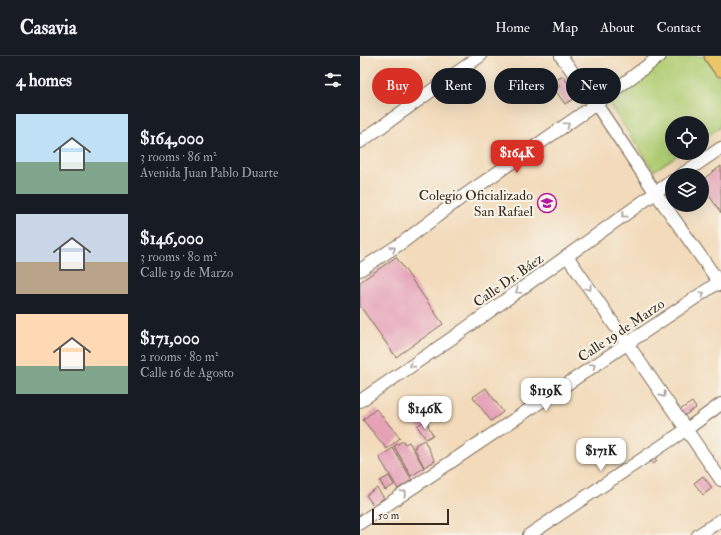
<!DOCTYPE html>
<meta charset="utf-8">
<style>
:root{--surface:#171b24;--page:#242831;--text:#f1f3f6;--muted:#9ea1a6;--line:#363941;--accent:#d93025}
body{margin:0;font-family:"IM FELL Double Pica",serif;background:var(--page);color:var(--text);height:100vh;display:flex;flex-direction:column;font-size:15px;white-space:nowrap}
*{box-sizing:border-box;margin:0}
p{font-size:13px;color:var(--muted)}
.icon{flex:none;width:22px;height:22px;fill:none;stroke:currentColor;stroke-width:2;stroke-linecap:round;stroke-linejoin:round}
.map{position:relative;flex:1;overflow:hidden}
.sheet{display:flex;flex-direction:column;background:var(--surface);width:360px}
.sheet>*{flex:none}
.guide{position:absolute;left:12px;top:12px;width:289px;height:36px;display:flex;gap:8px}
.controls{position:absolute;left:305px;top:60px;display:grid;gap:8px}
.controls a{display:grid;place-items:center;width:44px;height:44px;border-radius:50%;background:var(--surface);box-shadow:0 4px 16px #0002;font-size:20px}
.scale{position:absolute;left:12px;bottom:10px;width:77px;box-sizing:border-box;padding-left:4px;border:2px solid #3b2a1e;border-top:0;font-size:11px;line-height:14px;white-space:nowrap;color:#3b2a1e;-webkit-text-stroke:3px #f7f3e8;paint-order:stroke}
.price{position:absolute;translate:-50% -34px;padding:0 9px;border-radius:8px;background:#fff;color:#222;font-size:13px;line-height:26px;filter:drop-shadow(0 1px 2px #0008)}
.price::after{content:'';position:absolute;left:50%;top:24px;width:12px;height:9px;margin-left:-6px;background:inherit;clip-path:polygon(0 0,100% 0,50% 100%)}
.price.active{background:var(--accent);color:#fff}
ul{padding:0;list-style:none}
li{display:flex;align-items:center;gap:12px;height:100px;padding:0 16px}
li span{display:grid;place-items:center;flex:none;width:112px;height:80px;border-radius:0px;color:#555}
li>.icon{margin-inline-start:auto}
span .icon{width:48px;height:48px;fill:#fffc;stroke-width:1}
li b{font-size:17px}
h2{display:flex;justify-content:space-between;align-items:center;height:48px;padding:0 16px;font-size:17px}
.chip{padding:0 14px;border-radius:18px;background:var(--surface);box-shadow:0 4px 16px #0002;font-size:14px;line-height:36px}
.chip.active{background:var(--accent);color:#fff}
header{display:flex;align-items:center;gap:24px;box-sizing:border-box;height:56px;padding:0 20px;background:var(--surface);border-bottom:1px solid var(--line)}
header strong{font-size:19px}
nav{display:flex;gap:22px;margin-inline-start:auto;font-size:14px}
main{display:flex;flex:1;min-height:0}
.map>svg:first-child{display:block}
.green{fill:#b0cd74;stroke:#767c49}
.building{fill:#e5a2b7}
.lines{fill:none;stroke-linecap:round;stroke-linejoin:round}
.minor-casing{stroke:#7b6855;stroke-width:14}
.major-casing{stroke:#7b6855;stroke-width:17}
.minor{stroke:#fff;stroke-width:12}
.major{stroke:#ebc669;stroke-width:15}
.oneway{stroke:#a79f9a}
.labels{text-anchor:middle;stroke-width:4;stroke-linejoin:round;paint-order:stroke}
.poi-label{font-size:14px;fill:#3b2a1e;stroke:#f7f3e8;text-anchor:end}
.street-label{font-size:14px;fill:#3b2a1e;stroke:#f7f3e8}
</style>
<header>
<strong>Casavia</strong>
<nav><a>Home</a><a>Map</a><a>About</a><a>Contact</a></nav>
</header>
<main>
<section class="sheet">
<h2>4 homes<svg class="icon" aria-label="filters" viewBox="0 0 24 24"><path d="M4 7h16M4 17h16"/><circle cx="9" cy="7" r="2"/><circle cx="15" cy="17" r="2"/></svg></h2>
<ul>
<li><span style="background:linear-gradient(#bfe0f5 60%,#7fa58c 0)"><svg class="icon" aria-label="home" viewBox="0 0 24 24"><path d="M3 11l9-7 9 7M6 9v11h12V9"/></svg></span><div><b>$164,000</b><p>3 rooms · 86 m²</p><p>Avenida Juan Pablo Duarte</p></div></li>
<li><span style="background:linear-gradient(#c9d6e8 60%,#b9a48a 0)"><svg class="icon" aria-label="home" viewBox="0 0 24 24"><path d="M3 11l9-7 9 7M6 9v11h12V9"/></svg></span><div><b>$146,000</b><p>3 rooms · 80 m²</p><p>Calle 19 de Marzo</p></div></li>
<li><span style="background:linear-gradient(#ffd9b3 65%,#7fa58c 0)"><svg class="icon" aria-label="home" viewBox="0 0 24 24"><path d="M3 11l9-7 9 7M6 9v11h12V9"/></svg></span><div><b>$171,000</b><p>2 rooms · 80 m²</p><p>Calle 16 de Agosto</p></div></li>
</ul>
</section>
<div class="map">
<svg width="361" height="479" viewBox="0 0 361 479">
<rect width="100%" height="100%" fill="#f7f3e8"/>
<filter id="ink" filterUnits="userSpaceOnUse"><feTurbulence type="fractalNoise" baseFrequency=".025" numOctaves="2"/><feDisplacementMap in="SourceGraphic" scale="8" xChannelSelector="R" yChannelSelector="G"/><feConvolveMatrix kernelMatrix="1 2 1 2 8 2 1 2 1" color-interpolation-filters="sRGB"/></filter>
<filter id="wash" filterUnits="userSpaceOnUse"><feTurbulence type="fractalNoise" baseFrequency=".012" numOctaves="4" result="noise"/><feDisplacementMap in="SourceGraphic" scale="16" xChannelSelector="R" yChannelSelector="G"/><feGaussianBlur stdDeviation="0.9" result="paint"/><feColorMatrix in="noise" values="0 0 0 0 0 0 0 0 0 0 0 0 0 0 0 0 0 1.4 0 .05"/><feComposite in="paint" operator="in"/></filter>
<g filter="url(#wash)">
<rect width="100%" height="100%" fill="#f2daba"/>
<!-- green -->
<polygon class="green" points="311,0 345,0 361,24 361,71 342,83 342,67 312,67 312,97 321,97 294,115 246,43"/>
<g id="blocks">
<!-- building -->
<g class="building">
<polygon points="229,15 232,19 225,23 222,19"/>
<polygon points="239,17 246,28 233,37 225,26"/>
<polygon points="203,20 217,41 205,48 195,34 200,30 196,24"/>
<polygon points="361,110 361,157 342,129 342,124"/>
<polygon points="36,201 83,268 36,301 0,250 0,226"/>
<polygon points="126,332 143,356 131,365 113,341"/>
<polygon points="332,346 336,352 322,361 318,355"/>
<polygon points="16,353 40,382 27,393 3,364"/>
<polygon points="66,364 69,369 68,370 73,379 66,383 57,370"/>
<polygon points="64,384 75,405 64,411 54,391 56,391 55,389"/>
<polygon points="43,385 45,388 49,386 64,412 51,420 34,390"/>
<polygon points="33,392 52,424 38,433 19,401"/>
<polygon points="293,400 297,405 293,408 290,403"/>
<polygon points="29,420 34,429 25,434 20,425"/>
<polygon points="343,420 352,432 343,439 334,427"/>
<polygon points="17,432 24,442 13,449 6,439"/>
</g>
</g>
</g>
<g filter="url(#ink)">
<use href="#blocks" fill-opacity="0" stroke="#7b6855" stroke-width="1"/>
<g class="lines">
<defs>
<g id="minor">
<polyline points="201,0 236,48 295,136 361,229"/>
<polyline points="0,86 120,0"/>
<polyline points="321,119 361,92"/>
<polyline points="207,200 361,424"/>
<polyline points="0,214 43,186 105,139 236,48 300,0"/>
<polyline points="0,345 98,278 312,125"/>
<polyline points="0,467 359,226"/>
<polyline points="169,479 327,373 361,348"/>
<polyline points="338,479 361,464"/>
</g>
<polyline id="major" points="352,0 361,13"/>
</defs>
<!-- minor casing -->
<use href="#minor" class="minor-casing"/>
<!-- major casing -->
<use href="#major" class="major-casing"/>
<!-- minor -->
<use href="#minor" class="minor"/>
<!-- major -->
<use href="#major" class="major"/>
</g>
<!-- one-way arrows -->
<defs><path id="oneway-chevron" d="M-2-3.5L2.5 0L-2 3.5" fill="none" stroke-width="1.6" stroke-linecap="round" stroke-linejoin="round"/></defs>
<g class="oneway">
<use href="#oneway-chevron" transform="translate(207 69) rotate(-35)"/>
<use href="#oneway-chevron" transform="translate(264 159) rotate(144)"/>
<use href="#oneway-chevron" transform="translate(33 193) rotate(-33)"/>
<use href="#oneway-chevron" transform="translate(229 232) rotate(55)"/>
<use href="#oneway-chevron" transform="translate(158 235) rotate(145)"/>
<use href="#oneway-chevron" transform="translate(342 238) rotate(-34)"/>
<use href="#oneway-chevron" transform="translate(52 309) rotate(146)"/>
<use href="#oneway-chevron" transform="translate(233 310) rotate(-34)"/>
<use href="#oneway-chevron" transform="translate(303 339) rotate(55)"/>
<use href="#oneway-chevron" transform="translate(44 437) rotate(-34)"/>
</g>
</g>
<!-- icons -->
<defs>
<symbol id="university-ring" viewBox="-11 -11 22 22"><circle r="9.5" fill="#f7f3e8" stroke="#b5179e" stroke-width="1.5"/><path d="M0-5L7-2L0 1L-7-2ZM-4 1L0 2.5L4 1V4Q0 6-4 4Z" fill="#b5179e"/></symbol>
</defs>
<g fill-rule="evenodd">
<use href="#university-ring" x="176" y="136" width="22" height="22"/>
</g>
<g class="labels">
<!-- poi labels -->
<g class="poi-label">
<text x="173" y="144">Colegio Oficializado<tspan x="173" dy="16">San Rafael</tspan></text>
</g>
<!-- street labels -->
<g class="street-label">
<text transform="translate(148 224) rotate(-35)" y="5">Calle Dr. Báez</text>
<text transform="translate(261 274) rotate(-34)" y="5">Calle 19 de Marzo</text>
</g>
</g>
</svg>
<div class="controls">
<a><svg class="icon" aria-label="locate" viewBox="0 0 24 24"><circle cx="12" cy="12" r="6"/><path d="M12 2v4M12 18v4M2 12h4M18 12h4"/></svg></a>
<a><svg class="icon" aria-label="layers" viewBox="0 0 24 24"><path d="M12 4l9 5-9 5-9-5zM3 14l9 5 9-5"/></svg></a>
</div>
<div class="scale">50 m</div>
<b class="price active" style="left:157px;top:118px">$164K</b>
<b class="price" style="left:186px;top:356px">$119K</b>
<b class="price" style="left:65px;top:374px">$146K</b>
<b class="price" style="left:241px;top:416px">$171K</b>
<div class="guide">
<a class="chip active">Buy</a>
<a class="chip">Rent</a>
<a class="chip">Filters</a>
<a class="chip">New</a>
</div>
</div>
</main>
